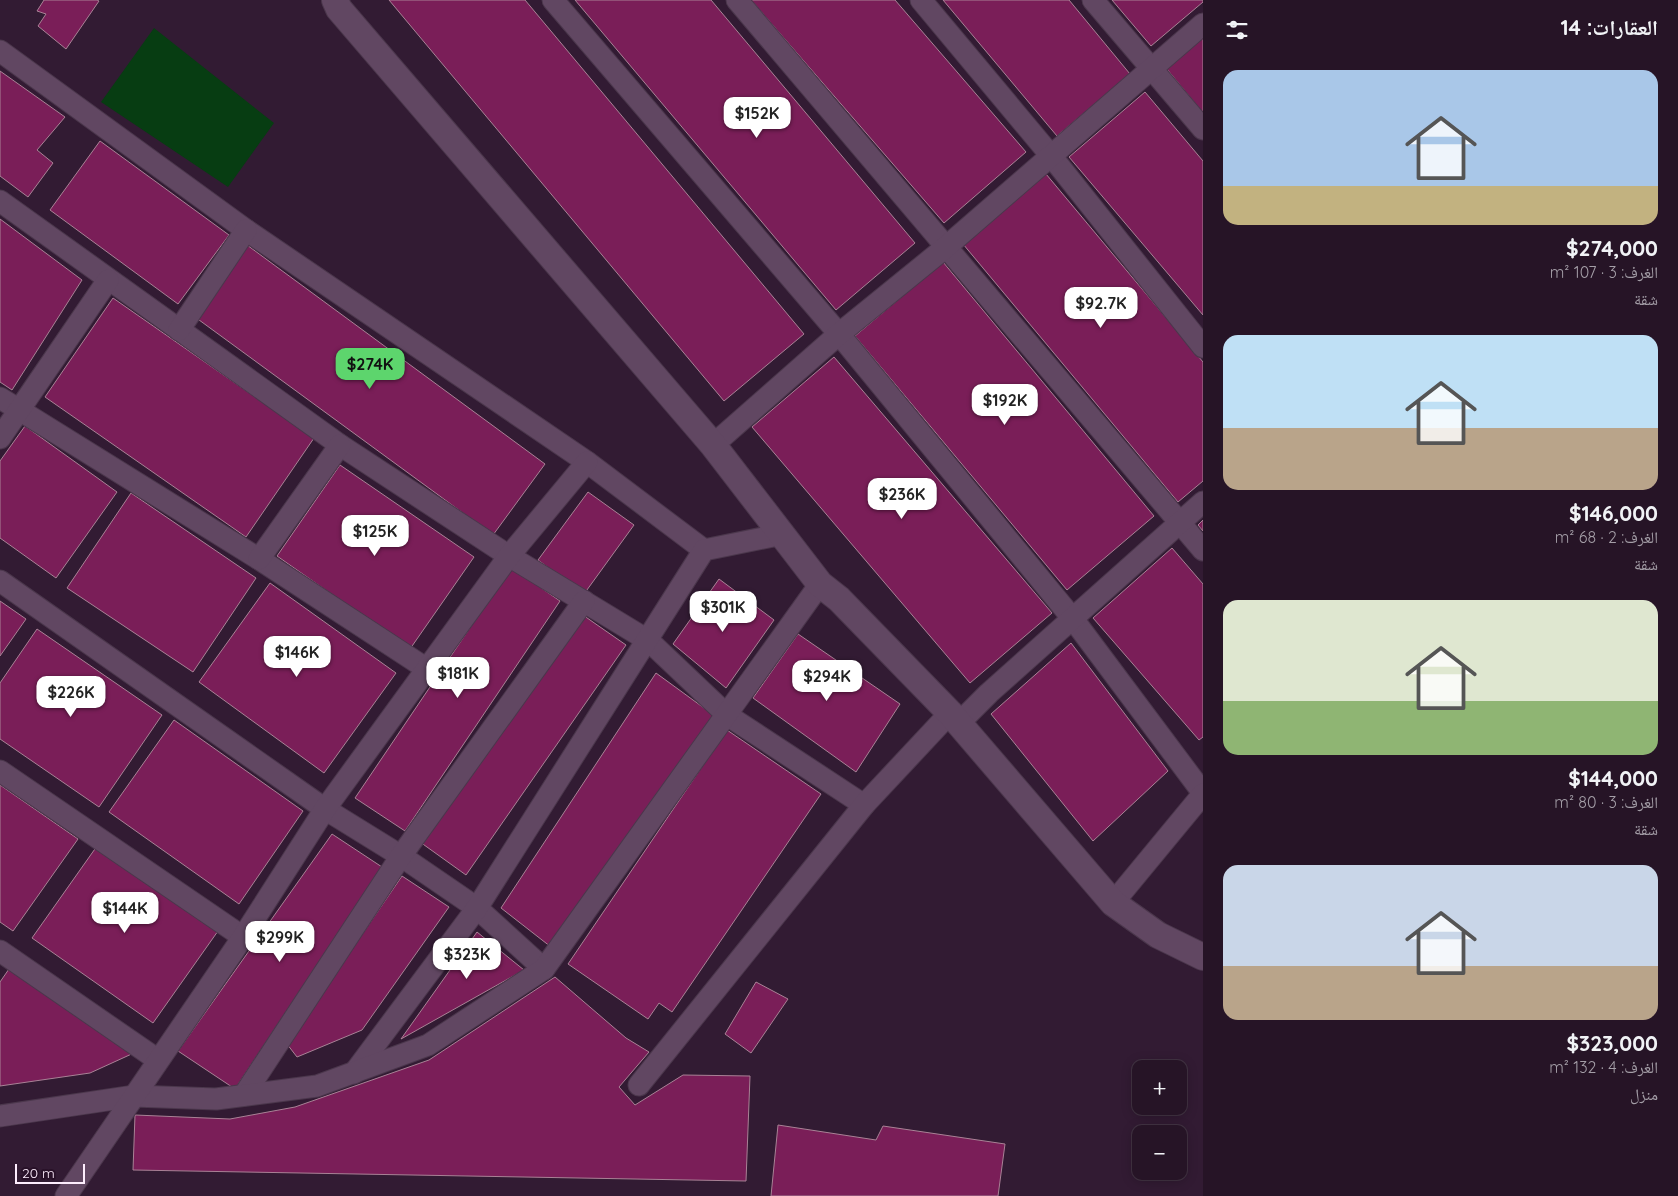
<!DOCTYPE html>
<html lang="ar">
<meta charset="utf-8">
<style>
:root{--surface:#261426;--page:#2e1d2e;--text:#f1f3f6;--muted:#a49ea7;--line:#423343;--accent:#5dd56d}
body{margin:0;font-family:Quicksand,"Noto Naskh Arabic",sans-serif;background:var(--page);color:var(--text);direction:rtl;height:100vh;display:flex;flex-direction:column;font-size:19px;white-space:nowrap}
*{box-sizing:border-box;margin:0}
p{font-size:16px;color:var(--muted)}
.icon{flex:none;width:28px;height:28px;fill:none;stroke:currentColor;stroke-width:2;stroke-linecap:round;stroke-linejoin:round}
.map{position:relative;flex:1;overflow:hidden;direction:ltr}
.panel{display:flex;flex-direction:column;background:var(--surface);width:475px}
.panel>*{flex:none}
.controls{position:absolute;left:1132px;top:1060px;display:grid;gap:10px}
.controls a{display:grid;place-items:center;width:55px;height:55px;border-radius:10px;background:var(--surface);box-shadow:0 2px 12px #0003,0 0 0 1px var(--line);font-size:25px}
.scale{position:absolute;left:15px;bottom:12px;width:70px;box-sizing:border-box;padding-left:5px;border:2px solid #fdedfd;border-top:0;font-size:14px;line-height:18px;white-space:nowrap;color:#fdedfd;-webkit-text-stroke:4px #281128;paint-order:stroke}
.price{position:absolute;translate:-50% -42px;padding:0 11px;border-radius:10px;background:#fff;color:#222;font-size:16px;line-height:32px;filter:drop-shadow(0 1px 2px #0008)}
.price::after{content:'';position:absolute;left:50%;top:30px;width:15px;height:11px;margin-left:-8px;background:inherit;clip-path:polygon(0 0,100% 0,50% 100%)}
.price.on{background:var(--accent);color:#111}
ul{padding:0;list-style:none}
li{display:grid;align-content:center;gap:10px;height:265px;padding:0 20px}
li span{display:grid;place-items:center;height:155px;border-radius:15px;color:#555}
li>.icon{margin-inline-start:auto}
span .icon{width:90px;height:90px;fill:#fffc;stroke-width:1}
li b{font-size:21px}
h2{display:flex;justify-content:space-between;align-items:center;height:60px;padding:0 20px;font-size:21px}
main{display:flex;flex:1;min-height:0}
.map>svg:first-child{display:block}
.green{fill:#073d12}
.building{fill:#7a1e58;stroke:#a98296}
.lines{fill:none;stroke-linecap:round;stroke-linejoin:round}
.minor-casing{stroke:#4b374c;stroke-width:23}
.tertiary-casing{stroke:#4b374c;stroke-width:28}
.minor{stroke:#614762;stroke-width:21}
.tertiary{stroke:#614762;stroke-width:26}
</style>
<main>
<section class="panel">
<h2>العقارات: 14<svg class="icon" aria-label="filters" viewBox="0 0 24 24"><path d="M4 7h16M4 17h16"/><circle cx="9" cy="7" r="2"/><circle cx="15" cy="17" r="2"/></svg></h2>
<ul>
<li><span style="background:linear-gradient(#a9c7e8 75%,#c2b280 0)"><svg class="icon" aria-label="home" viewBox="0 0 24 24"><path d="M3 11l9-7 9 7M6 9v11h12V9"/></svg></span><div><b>$274,000</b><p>الغرف: 3 · 107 m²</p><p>شقة</p></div></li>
<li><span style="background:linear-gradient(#bfe0f5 60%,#b9a48a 0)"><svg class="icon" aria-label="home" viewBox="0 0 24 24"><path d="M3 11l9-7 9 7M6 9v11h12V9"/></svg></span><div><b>$146,000</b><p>الغرف: 2 · 68 m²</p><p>شقة</p></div></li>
<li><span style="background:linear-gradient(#dfe7d0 65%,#8fb573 0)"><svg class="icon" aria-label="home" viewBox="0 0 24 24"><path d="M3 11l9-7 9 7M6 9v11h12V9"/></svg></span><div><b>$144,000</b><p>الغرف: 3 · 80 m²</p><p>شقة</p></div></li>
<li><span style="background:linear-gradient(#c9d6e8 65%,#b9a48a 0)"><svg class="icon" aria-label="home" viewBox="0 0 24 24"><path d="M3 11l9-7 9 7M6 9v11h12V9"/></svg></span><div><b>$323,000</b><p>الغرف: 4 · 132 m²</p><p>منزل</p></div></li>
</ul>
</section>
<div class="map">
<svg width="1203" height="1196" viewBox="0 0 1203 1196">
<rect width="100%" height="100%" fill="#321b33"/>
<!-- green -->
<polygon class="green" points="154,28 274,123 228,187 101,102"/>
<!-- building -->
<g class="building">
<polygon points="44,0 97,0 99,1 66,49 38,26 46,14 37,11"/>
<polygon points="389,0 525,0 804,334 724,401"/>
<polygon points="575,0 711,0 915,243 836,310"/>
<polygon points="751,0 895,0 1026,152 944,223"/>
<polygon points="943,0 1069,0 1130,74 1057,136"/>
<polygon points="1112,0 1203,0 1203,2 1151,46"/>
<polygon points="1203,37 1203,113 1166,68"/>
<polygon points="0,71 65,117 37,150 53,163 28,197 0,176"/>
<polygon points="1145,92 1203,161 1203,315 1069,157"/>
<polygon points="100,141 229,235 178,304 50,210"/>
<polygon points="1046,174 1203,362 1203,481 1178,502 963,244"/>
<polygon points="0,219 82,280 12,390 0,382"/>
<polygon points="247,245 545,464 493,535 195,317"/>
<polygon points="943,262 1154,516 1067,590 855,336"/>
<polygon points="113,298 314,438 246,537 45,397"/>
<polygon points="834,357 1052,613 970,683 752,427"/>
<polygon points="25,426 117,492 56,578 0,538 0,461"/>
<polygon points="340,465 474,557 410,649 277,556"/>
<polygon points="588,492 634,525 584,594 538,560"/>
<polygon points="131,493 256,578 193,672 67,588"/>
<polygon points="1203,520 1203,531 1198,525"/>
<polygon points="1172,548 1203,584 1203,737 1199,740 1093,618"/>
<polygon points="511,567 560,601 405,831 355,798"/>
<polygon points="719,579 774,620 726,688 673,644"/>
<polygon points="270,583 396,673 324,773 199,682"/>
<polygon points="0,601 26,619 0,656"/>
<polygon points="580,613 626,645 466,875 420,842"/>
<polygon points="37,629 162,715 99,807 0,739 0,683"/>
<polygon points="798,634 900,704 856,772 753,698"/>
<polygon points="1071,643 1168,771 1093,841 991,714"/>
<polygon points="656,673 715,716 551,947 501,908"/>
<polygon points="174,720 303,811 239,904 109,812"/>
<polygon points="727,730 821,794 672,1012 659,1003 648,1019 568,964"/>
<polygon points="0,785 78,839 13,931 0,922"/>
<polygon points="332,834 382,867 235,1089 178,1051"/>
<polygon points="97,846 218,931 153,1023 32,938"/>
<polygon points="402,876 449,907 362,1030 297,1057 287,1044"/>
<polygon points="477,932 524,970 401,1039"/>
<polygon points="9,969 136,1052 90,1073 0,1086 0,982"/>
<polygon points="555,977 626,1038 649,1052 619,1087 635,1105 683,1075 750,1076 746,1181 133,1170 135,1115 230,1119 295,1107 429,1060"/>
<polygon points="756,982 788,999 751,1053 725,1034"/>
<polygon points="778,1125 876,1140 883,1126 1005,1144 998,1196 771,1196"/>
</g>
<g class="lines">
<defs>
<g id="minor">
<polyline points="553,0 839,334 1073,619 1203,793"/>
<polyline points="737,0 1203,550"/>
<polyline points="921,0 1052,157 1203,347"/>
<polyline points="1093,0 1203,129"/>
<polyline points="0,51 246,230 587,462 704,550"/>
<polyline points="0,201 340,445 509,556 649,641 727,715 864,805"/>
<polyline points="179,330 246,230"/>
<polyline points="0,398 259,559 427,669"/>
<polyline points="0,438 108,280"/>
<polyline points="713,445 839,334 946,247 1203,24"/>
<polyline points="259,559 340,445"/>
<polyline points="0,581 325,809 401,856 477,908 544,969"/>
<polyline points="959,723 989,693 1203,502"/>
<polyline points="0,771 243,937"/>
<polyline points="1113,903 1203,794"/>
<polyline points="0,951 158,1060"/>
<polyline points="354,1073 477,908 704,550 783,534"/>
<polyline points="639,1085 864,805 950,713"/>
<polyline points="244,1095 401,856 584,601"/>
<polyline points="0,1116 134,1096 216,1099 317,1086 428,1045 544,969 820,584"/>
<polyline points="66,1196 243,937 325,809 509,556 587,462"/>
</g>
<polyline id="tertiary" points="335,0 339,9 713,445 820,584 839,599 950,713 1113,903 1158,935 1203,957"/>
</defs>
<!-- minor casing -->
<use href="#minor" class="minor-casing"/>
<!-- tertiary casing -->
<use href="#tertiary" class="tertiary-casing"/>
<!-- minor -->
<use href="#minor" class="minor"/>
<!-- tertiary -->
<use href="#tertiary" class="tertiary"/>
</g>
</svg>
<div class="controls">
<a>+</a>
<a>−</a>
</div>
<div class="scale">20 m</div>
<b class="price" style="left:757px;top:139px">$152K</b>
<b class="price" style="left:1101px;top:329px">$92.7K</b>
<b class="price on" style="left:370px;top:390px">$274K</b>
<b class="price" style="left:1005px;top:426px">$192K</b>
<b class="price" style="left:902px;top:520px">$236K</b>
<b class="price" style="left:375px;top:557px">$125K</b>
<b class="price" style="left:723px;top:633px">$301K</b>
<b class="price" style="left:297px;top:678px">$146K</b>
<b class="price" style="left:458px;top:699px">$181K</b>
<b class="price" style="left:827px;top:702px">$294K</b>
<b class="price" style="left:71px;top:718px">$226K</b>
<b class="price" style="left:125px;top:934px">$144K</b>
<b class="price" style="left:280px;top:963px">$299K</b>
<b class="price" style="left:467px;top:980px">$323K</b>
</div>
</main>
